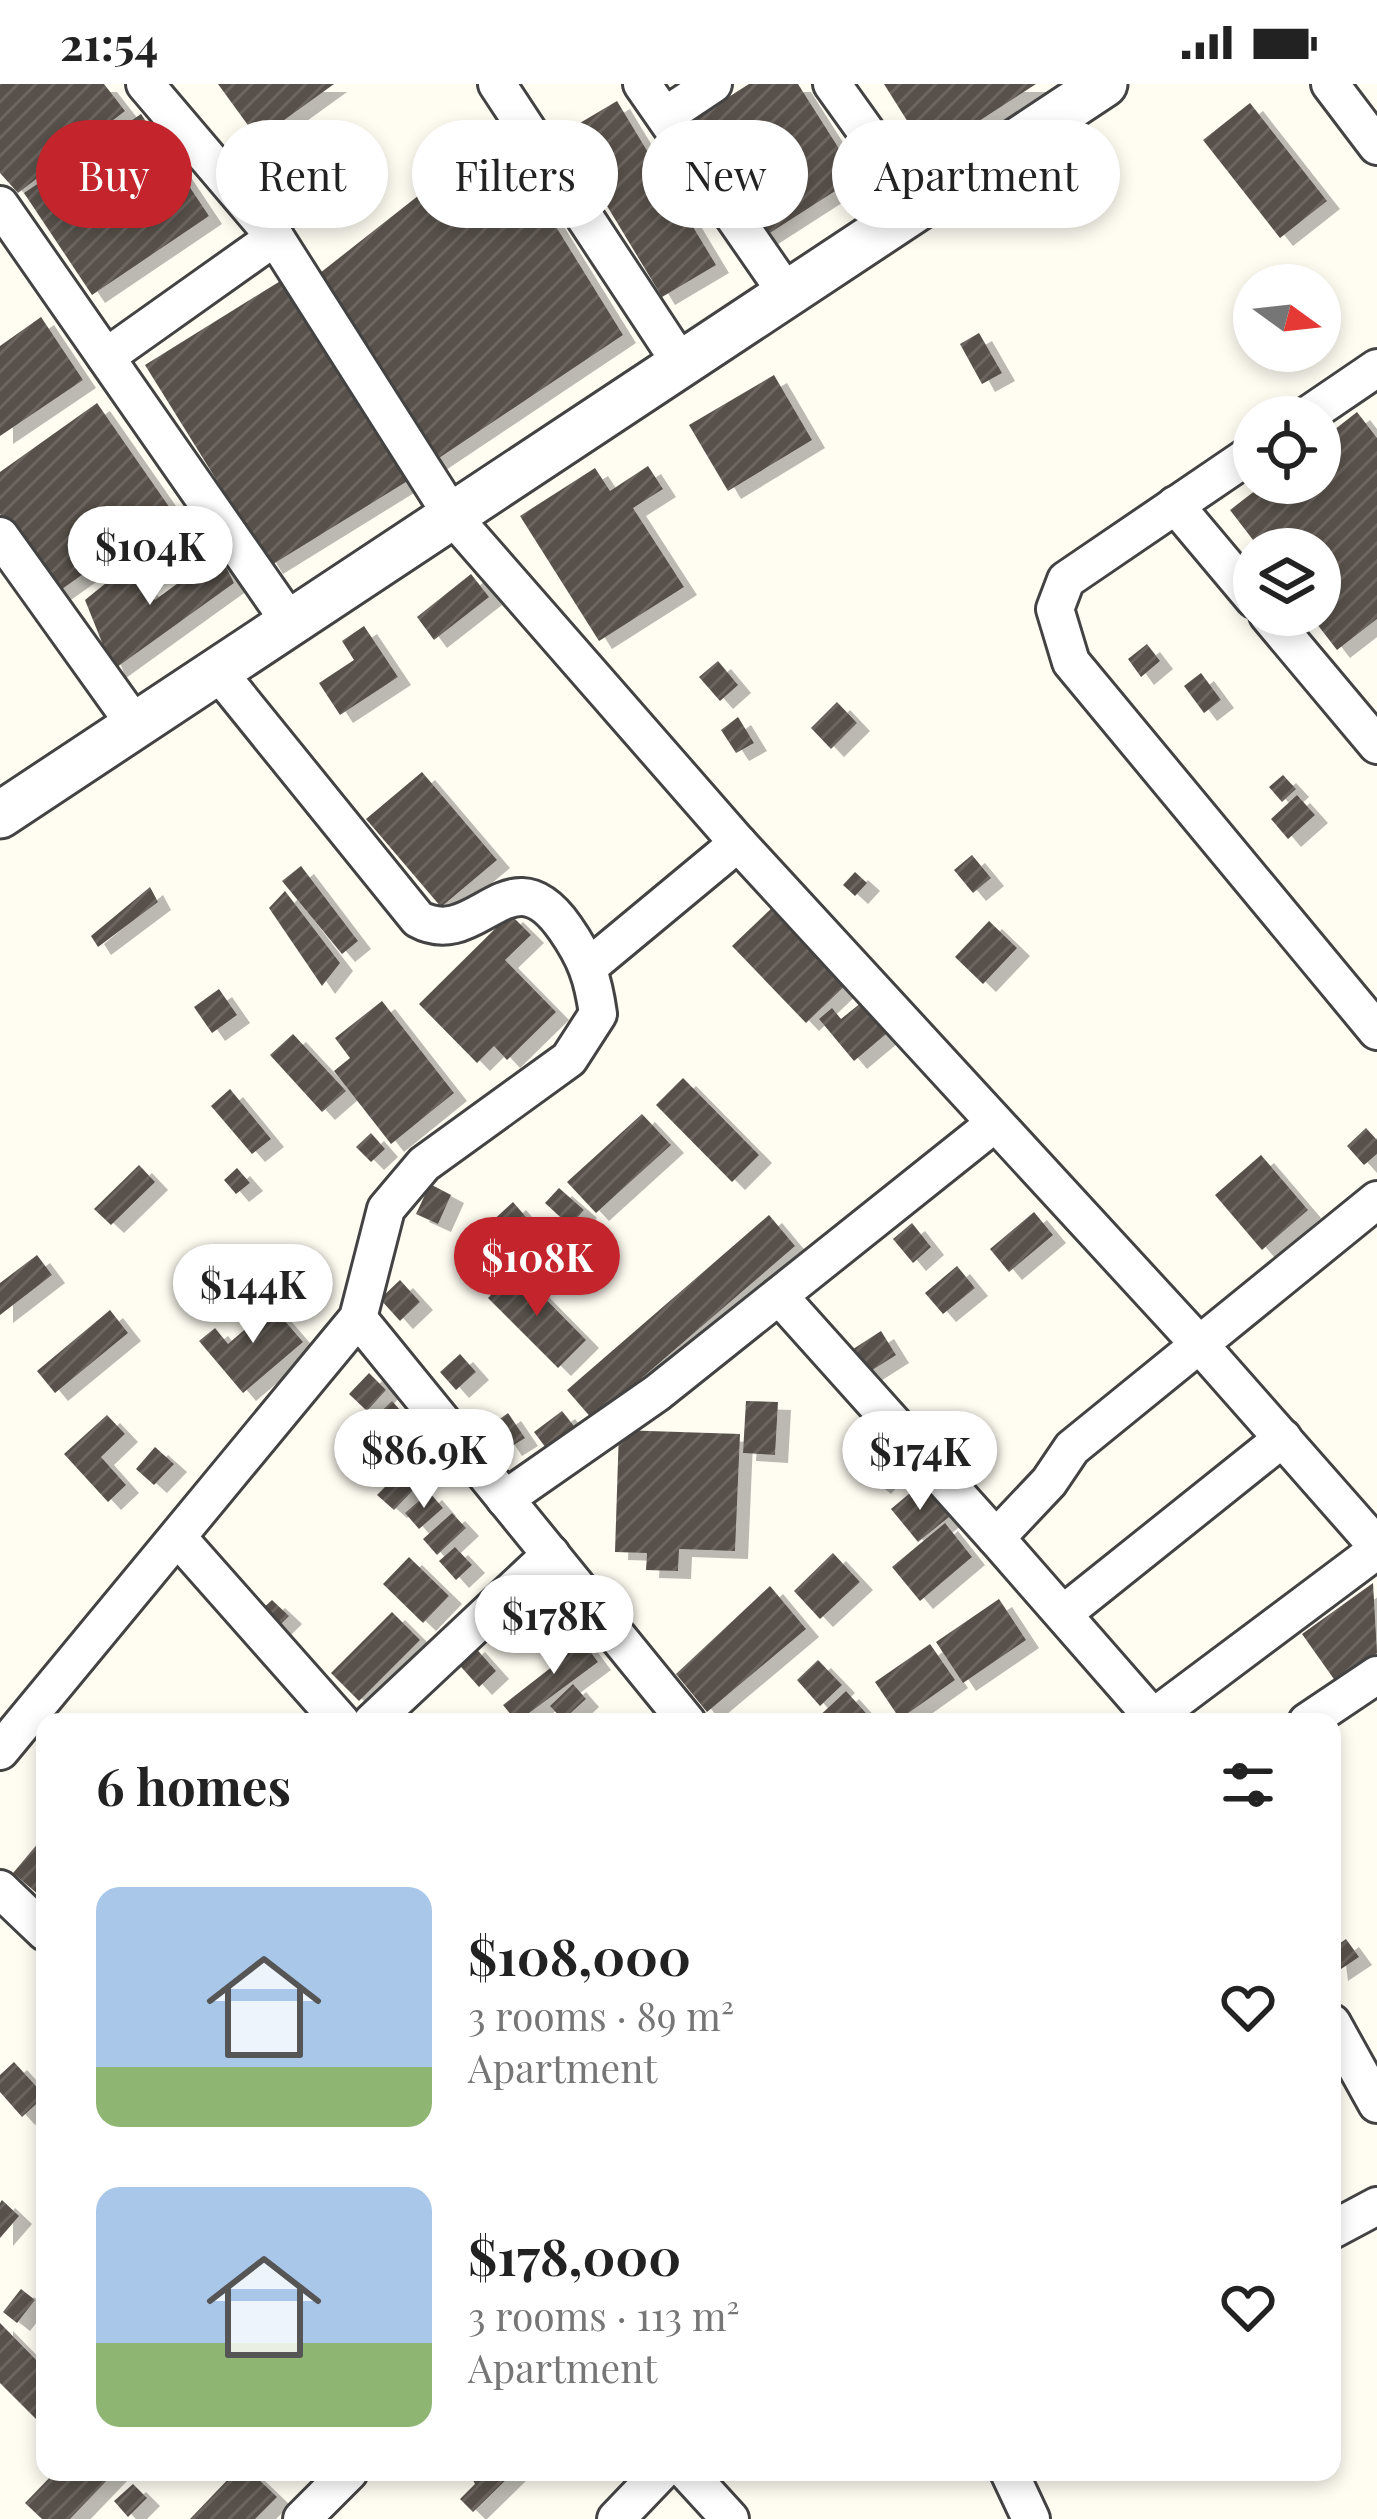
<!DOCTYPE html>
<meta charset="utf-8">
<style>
:root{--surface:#fff;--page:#f6f6f6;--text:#222;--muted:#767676;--accent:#c4242c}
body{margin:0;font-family:"Playfair Display",serif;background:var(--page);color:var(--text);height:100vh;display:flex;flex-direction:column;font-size:45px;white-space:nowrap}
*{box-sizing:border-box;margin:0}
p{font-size:39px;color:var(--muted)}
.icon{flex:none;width:66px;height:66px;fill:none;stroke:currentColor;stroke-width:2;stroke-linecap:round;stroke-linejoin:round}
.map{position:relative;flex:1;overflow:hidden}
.details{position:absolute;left:36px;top:1629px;width:1305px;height:768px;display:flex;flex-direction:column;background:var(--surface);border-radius:24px;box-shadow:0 6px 18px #0003}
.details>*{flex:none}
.banner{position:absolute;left:36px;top:36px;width:1305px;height:108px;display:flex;gap:24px}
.needle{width:78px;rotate:105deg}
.fabs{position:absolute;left:1233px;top:180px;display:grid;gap:24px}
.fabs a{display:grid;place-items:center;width:108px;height:108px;border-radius:50%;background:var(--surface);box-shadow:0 6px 18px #0003;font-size:60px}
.price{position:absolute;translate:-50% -102px;padding:0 27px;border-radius:42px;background:#fff;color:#222;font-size:39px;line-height:78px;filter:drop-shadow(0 3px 6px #0008)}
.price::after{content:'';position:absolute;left:50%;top:72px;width:36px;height:27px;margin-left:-18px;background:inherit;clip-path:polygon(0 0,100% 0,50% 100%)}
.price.active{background:var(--accent);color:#fff}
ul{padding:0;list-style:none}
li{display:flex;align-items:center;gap:36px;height:300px;padding:0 60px}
li span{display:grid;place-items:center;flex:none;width:336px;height:240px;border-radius:24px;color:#555}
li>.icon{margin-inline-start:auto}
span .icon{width:144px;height:144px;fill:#fffc;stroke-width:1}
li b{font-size:51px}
h2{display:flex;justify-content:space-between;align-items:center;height:144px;padding:0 60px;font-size:51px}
.pill{padding:0 42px;border-radius:54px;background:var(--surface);box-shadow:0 6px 18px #0003;font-size:42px;line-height:108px}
.pill.active{background:var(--accent);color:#fff}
.status{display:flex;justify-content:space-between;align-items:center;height:84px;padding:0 60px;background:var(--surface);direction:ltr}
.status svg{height:33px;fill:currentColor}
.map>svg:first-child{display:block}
.building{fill:url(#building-hatch);filter:url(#shadow)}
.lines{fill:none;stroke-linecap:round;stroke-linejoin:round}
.minor-casing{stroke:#434343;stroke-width:42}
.tertiary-casing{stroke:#434343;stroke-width:51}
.minor{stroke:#fff;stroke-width:36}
.tertiary{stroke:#fff;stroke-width:45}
</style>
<div class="status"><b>21:54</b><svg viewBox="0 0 49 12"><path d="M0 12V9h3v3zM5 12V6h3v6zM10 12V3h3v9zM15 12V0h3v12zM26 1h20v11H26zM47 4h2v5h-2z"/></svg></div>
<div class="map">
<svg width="1377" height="2435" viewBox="0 0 1377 2435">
<defs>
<pattern id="building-hatch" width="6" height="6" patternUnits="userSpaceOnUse" patternTransform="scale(3)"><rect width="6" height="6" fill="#59514c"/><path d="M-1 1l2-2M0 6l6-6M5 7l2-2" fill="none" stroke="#6c6561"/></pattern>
<filter id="shadow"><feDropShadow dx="13" dy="8" stdDeviation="0" flood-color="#0004"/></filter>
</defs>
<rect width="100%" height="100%" fill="#fffcf2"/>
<!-- building -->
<g class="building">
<polygon points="0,0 104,0 125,27 18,109 0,89"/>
<polygon points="218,0 334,0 258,55"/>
<polygon points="749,0 798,0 857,93 762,154 688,39"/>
<polygon points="884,0 1036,0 928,70"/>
<polygon points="617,17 716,181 662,213 563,49"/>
<polygon points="1250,19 1327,117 1280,154 1203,56"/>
<polygon points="141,30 209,132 92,211 24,109"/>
<polygon points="498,49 623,251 433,378 320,189"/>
<polygon points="290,191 414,393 270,482 145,281"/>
<polygon points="41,233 83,296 0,352 0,262"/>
<polygon points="979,249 1002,289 982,300 960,260"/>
<polygon points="774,291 812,356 728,407 689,341"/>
<polygon points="97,319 172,427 55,510 0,430 0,388"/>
<polygon points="1357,328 1377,354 1377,535 1337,566 1310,531 1320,531 1320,465 1260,465 1230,426 1265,399 1320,399 1320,357"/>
<polygon points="648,382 663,405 633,424 684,503 599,557 520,432 595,384 610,407"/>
<polygon points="219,469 234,499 113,586 85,516 127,482 155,516"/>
<polygon points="471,490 489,513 434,556 417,533"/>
<polygon points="364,542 398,593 340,631 319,599 354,576 342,557"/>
<polygon points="1147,560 1160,577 1141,593 1128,575"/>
<polygon points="718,577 738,601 720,617 699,593"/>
<polygon points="1201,589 1221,616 1204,629 1184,602"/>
<polygon points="837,618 857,639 831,665 811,644"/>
<polygon points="738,633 754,659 736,669 721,646"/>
<polygon points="422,688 497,776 441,823 366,735"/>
<polygon points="1283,691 1296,705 1282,718 1269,703"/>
<polygon points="1297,711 1315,731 1288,755 1271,735"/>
<polygon points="972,771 991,794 973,809 954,786"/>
<polygon points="301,782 358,857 342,870 282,797"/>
<polygon points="855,788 867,799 855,812 843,801"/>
<polygon points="150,803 158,818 98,863 91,852"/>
<polygon points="285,807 340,879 322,902 269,824"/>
<polygon points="776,820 850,897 806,939 732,862"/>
<polygon points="510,830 531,851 505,876 556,928 507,976 494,962 477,979 419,920"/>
<polygon points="989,837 1017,864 983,900 955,873"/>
<polygon points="219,905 237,931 212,949 194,923"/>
<polygon points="872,910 897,941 854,977 819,935 832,924 841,935"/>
<polygon points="382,917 454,1009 391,1060 334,987 350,974 335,954"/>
<polygon points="293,950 346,1007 322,1028 270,971"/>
<polygon points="683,994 759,1071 732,1098 656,1021"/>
<polygon points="230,1005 271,1055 252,1070 211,1022"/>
<polygon points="642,1030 671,1061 596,1129 567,1098"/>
<polygon points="1366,1044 1377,1056 1377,1070 1364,1081 1347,1062"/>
<polygon points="371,1049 385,1065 371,1078 356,1063"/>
<polygon points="1261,1071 1308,1126 1262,1166 1215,1111"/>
<polygon points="139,1081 155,1098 111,1141 94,1125"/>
<polygon points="237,1084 250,1099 236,1110 224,1096"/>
<polygon points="430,1100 451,1111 438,1140 416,1130"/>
<polygon points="559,1104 584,1126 570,1142 545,1119"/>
<polygon points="513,1118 526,1133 501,1156 488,1141"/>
<polygon points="1034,1128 1053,1151 1009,1188 990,1165"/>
<polygon points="769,1131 795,1162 593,1336 567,1306"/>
<polygon points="912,1139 931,1163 913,1179 893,1155"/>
<polygon points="37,1171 52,1191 0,1231 0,1199"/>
<polygon points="957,1182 975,1204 943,1230 925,1209"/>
<polygon points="516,1185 586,1256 558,1284 488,1214"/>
<polygon points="400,1196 420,1218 400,1237 380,1215"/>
<polygon points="265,1214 303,1258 243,1309 199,1257 215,1244 228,1260 250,1241 243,1233"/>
<polygon points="110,1226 128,1249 55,1309 37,1287"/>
<polygon points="881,1247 896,1271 863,1292 847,1269"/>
<polygon points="460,1270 476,1288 456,1306 440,1288"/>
<polygon points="369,1289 386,1306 367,1327 349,1310"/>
<polygon points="392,1317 409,1336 390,1353 373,1335"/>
<polygon points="746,1317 778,1318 775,1371 743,1369"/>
<polygon points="562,1327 578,1347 549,1368 534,1348"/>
<polygon points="508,1329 525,1354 509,1364 493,1340"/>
<polygon points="107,1331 125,1350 101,1373 126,1401 108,1418 64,1370"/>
<polygon points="619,1346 740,1350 735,1467 679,1465 678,1487 646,1486 647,1469 615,1468"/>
<polygon points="861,1359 892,1386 878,1402 847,1376"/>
<polygon points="155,1363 174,1380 154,1401 136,1385"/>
<polygon points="405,1383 421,1398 394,1426 377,1411"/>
<polygon points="922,1399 949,1433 918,1458 891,1425"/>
<polygon points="429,1408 443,1424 419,1445 405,1429"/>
<polygon points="452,1429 466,1444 437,1471 423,1455"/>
<polygon points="945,1439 972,1473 920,1517 892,1483"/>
<polygon points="455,1463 472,1481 456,1496 439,1477"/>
<polygon points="833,1469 860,1498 820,1535 794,1507"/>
<polygon points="409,1473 449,1512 423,1539 383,1500"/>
<polygon points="1373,1499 1377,1569 1336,1598 1302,1550"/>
<polygon points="770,1502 806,1545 707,1628 676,1590"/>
<polygon points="999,1515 1026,1556 963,1599 936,1558"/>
<polygon points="272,1516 289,1532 276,1545 259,1528"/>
<polygon points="392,1528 420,1556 359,1617 331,1589"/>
<polygon points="574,1546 598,1578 517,1638 503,1621 562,1575 556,1560"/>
<polygon points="472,1560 496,1587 479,1603 454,1575"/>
<polygon points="930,1560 955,1596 900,1635 875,1598"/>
<polygon points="818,1576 842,1601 820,1622 797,1596"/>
<polygon points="573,1600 586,1615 563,1636 550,1622"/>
<polygon points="846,1607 874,1638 813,1638"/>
<polygon points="45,1751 45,1816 13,1789"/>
<polygon points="1346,1855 1359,1873 1335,1889 1332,1865"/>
<polygon points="14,1978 45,2012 22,2033 0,2008 0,1991"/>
<polygon points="2,2116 19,2132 0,2154 0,2119"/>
<polygon points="21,2205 35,2216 17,2239 3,2228"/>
<polygon points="0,2239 45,2285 45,2344 0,2299"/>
<polygon points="55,2388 115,2388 70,2435 42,2435 25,2419"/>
<polygon points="235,2388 251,2388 277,2413 255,2435 190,2435"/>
<polygon points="469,2388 514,2388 473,2428 460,2415 475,2400"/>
<polygon points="133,2400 147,2414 128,2433 114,2417"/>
</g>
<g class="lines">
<defs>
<g id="minor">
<polyline points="145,0 275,153 453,433 738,759 1199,1260 1377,1462"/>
<polyline points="497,0 682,281"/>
<polyline points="642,0 788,211"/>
<polyline points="832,0 920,123"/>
<polyline points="1330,0 1377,62"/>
<polyline points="665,32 713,0"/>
<polyline points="0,121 292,541"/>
<polyline points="106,273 275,153"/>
<polyline points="1305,333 1377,284"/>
<polyline points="1254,368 1066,496 1055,525 1071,578 1377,947"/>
<polyline points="1175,421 1254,515"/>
<polyline points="0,452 136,642"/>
<polyline points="1268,531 1377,661"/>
<polyline points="591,881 738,759"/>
<polyline points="779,1212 996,1454"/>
<polyline points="358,1234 687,1638"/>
<polyline points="505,1415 657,1309 994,1040"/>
<polyline points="179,1455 341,1638"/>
<polyline points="1063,1530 1283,1354"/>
<polyline points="1154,1633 1377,1466"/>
<polyline points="372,1638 551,1470"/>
<polyline points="1157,1638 996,1454 1049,1398 1072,1364 1377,1116"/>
<polyline points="1307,1638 1377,1591"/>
<path d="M0,1667L358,1234L386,1125L424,1080L569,975L598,930C593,894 586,874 565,844C509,764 478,868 418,835L219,589"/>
<polyline points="0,1805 45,1848"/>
<polyline points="1332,1939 1377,2020"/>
<polyline points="1332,2146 1377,2122"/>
<polyline points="687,2388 730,2435"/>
<polyline points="1009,2388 1031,2435"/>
<polyline points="302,2435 349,2388"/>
<polyline points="616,2435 661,2388"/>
</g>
<polyline id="tertiary" points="0,731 1104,0"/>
</defs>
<!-- minor casing -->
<use href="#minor" class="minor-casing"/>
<!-- tertiary casing -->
<use href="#tertiary" class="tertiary-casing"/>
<!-- minor -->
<use href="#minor" class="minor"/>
<!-- tertiary -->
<use href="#tertiary" class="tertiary"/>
</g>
</svg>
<div class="fabs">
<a><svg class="needle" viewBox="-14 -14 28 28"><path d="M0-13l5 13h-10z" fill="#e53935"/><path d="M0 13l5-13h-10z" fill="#767676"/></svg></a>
<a><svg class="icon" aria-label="locate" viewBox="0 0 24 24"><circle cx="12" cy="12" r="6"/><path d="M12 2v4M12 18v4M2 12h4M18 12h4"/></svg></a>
<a><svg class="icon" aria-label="layers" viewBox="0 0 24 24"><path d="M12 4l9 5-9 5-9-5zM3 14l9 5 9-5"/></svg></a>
</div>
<b class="price" style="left:150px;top:524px">$104K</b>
<b class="price active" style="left:537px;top:1235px">$108K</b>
<b class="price" style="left:253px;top:1262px">$144K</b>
<b class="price" style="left:424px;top:1427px">$86.9K</b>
<b class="price" style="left:920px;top:1429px">$174K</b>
<b class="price" style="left:554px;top:1593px">$178K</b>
<div class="banner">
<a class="pill active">Buy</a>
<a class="pill">Rent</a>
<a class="pill">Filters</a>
<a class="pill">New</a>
<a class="pill">Apartment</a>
</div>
<section class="details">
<h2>6 homes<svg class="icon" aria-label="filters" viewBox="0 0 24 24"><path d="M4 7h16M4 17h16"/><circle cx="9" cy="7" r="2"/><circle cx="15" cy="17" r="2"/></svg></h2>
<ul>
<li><span style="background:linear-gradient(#a9c7e8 75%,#8fb573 0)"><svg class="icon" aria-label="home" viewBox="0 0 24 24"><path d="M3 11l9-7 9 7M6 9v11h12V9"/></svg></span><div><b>$108,000</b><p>3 rooms · 89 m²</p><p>Apartment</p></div><svg class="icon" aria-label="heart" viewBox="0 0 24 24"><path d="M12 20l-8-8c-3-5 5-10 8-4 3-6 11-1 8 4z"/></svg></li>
<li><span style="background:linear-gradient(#a9c7e8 65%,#8fb573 0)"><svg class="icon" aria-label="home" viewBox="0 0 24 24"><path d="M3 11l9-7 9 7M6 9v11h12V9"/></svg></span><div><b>$178,000</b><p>3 rooms · 113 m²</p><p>Apartment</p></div><svg class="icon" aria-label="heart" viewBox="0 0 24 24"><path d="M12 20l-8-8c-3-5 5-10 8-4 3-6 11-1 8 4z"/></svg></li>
</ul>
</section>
</div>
